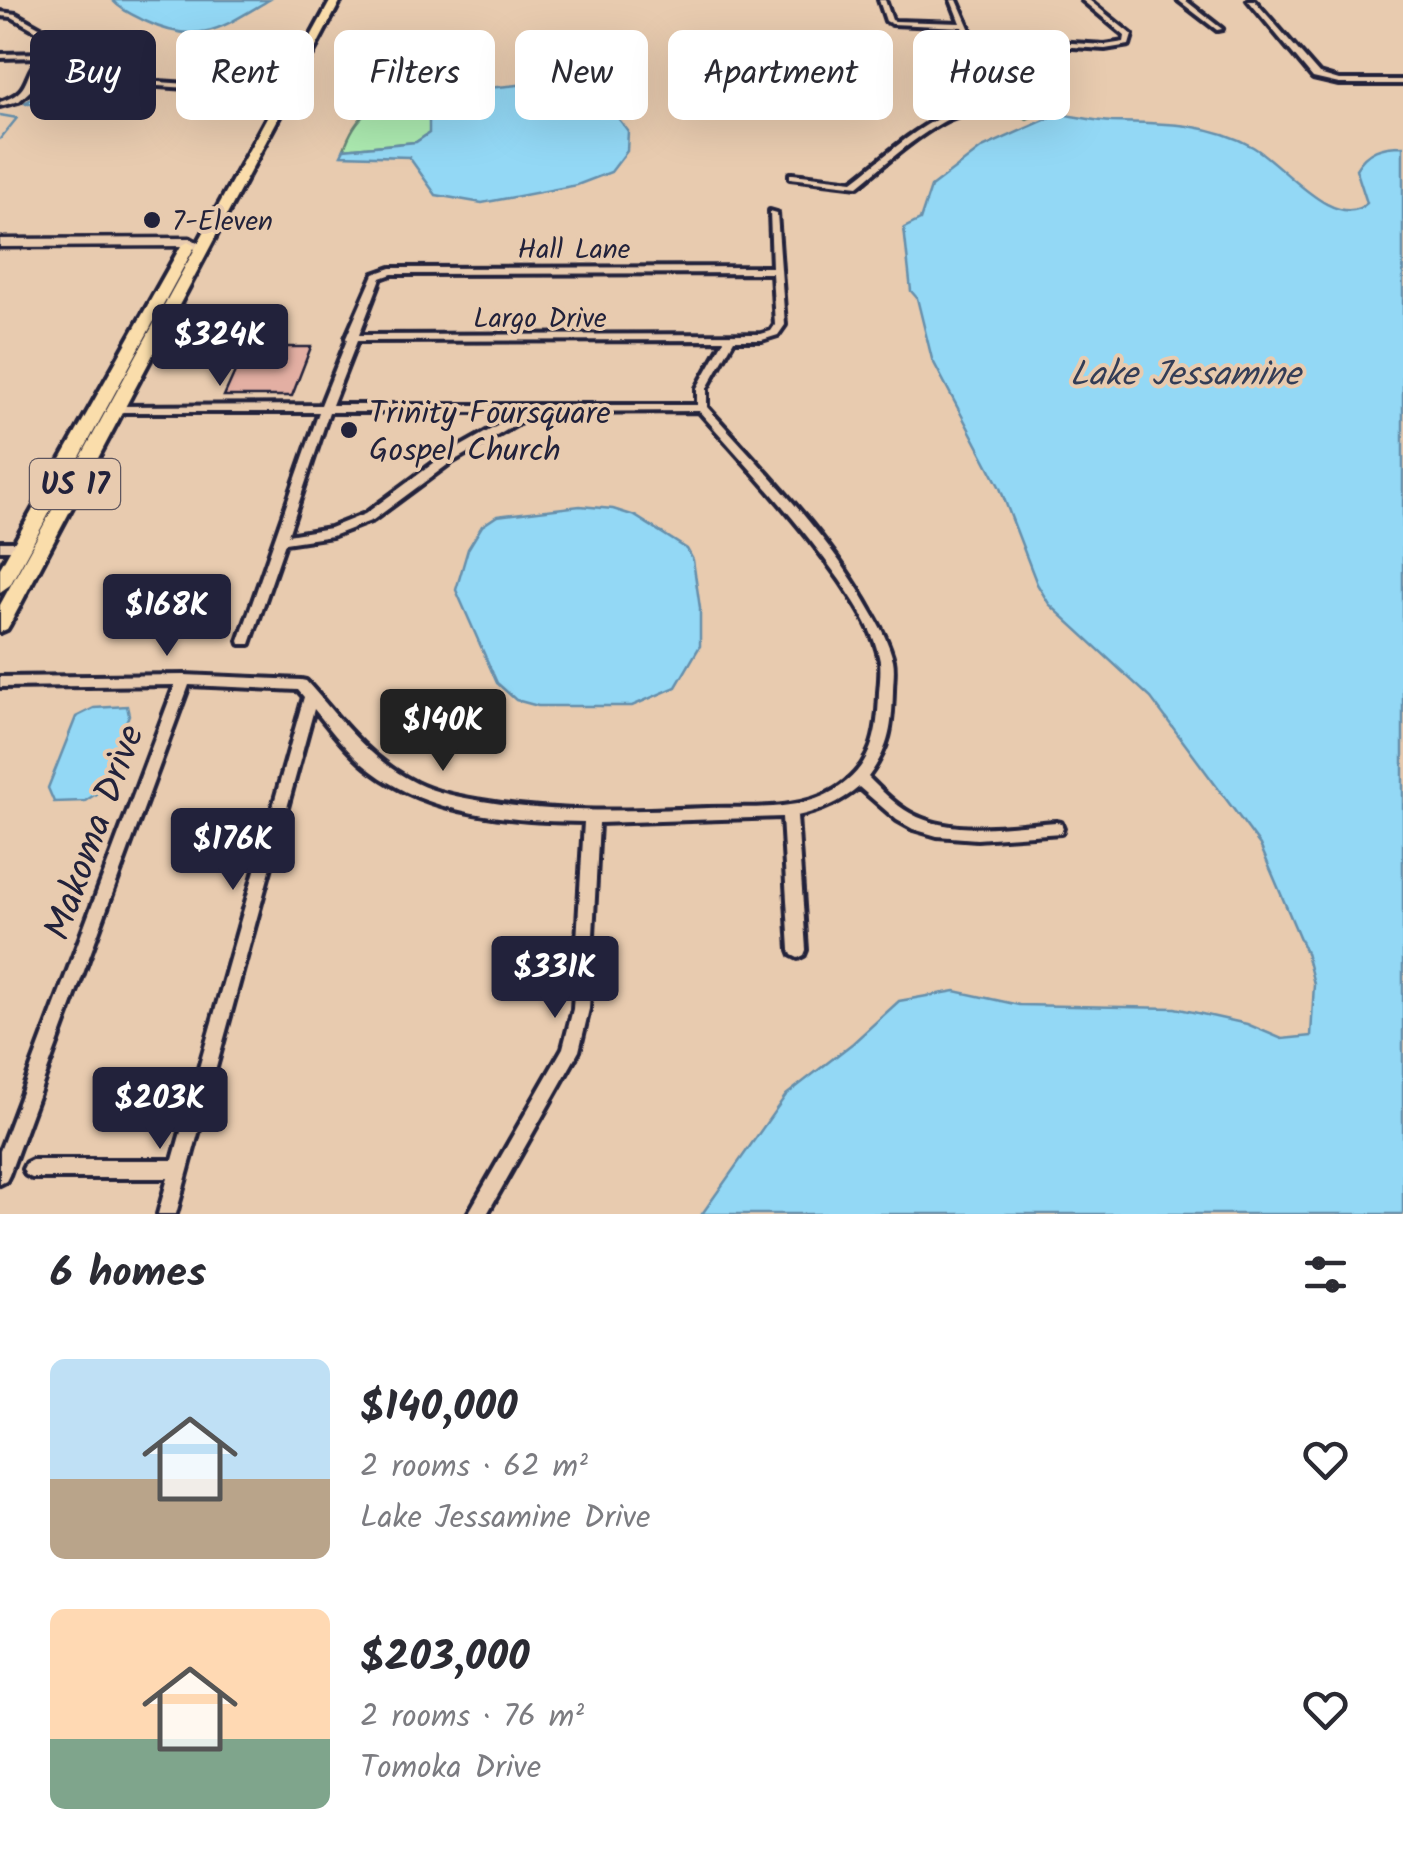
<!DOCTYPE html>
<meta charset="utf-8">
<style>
:root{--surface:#fff;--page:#f2f2f3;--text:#2b2b33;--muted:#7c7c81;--accent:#22223b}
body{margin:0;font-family:Kalam,sans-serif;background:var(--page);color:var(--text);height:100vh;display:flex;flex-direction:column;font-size:38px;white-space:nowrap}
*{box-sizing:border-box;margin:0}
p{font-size:32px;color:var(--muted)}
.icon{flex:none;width:55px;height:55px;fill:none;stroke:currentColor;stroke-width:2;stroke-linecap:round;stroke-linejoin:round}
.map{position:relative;height:1214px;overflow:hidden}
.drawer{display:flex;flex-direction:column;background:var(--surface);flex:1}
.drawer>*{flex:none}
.guide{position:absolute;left:30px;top:30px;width:1345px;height:90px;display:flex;gap:20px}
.price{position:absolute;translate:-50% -85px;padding:0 22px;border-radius:10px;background:var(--accent);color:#fff;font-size:32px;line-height:65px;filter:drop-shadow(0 2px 5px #0008)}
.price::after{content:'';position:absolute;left:50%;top:60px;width:30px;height:22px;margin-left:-15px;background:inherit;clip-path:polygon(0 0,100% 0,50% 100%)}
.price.current{background:#222;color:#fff}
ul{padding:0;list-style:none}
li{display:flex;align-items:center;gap:30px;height:250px;padding:0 50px}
li span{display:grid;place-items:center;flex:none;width:280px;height:200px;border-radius:15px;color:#555}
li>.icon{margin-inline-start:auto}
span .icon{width:120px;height:120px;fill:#fffc;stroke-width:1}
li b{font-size:42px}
h2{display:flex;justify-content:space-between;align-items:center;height:120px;padding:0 50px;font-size:42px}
.pill{padding:0 35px;border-radius:15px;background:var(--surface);box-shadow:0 10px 40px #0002;font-size:35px;line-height:90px}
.pill.current{background:var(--accent);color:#fff}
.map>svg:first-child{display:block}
.green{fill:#aceab0;stroke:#678676;stroke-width:2.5}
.water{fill:#93d8f5;stroke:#668fab;stroke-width:2.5}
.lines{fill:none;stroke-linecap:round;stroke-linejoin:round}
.stream{stroke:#668fab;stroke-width:2.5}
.building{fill:#e3afa3;stroke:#22223b;stroke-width:2.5}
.street-casing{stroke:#22223b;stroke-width:8}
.secondary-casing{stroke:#22223b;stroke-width:7}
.primary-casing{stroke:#22223b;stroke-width:8}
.street{fill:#e8cbaf;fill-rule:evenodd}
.secondary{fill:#e8cbaf;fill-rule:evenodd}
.primary{fill:#faddab;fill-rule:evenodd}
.poi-dot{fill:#22223b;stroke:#e8cbaf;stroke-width:4}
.labels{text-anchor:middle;stroke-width:8;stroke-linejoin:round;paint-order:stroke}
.far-poi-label{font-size:28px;fill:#22223b;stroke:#e8cbaf;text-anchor:start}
.far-street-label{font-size:28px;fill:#22223b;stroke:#e8cbaf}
.shield{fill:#e8cbaf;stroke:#5d555e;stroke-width:2.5}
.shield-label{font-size:30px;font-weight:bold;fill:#22223b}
.poi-label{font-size:32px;fill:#22223b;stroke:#e8cbaf;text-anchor:start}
.water-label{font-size:35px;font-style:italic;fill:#333d57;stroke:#e8cbaf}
.near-street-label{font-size:38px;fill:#22223b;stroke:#e8cbaf}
</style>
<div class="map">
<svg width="1403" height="1214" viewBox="0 0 1403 1214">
<rect width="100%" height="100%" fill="#e8cbaf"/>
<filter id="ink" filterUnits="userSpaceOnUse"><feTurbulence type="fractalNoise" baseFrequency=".01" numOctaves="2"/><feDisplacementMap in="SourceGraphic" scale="20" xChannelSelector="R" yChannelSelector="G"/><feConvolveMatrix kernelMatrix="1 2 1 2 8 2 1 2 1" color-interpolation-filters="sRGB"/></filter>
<g filter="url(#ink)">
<!-- green -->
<g class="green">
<polygon points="983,63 1012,65 1038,114 1027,119 992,103 999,92"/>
<path d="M415,95L408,99L429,119L430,133L416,142L344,149C359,107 374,108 415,95Z"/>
</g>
<!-- water -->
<g class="water">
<path d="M112,0H269C223,27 199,47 145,21C133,15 121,10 112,0Z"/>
<path d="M528,84C586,91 591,81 628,131L627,151L611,172L577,185L482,203L436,195L409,157L341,155L344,149L416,142L429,133V119L409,109L406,102L415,95Z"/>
<path d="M105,88L147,92L142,104C112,123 58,102 24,103L39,95Z"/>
<path d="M1058,114C1076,116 1095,121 1112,122C1161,123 1209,122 1253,147C1283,164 1335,233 1367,203L1356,169C1367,150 1382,146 1403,146V1214H702L786,1095L853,1043L899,1001L955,991L1019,1005L1175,1008L1247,1024L1282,1039L1311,1036L1314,984L1306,953L1260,845L1151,698L1049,604L1037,584L1000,488L932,359L917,298L911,291L904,228L920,220L931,187L982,148Z"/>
<polygon points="580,506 613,509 635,516 687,549 693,560 700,608 700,646 676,687 632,706 538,706 516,700 497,683 456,590 468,549 482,526 497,516"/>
<polygon points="127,706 129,715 96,794 85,801 54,802 48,788 76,717 94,708"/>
</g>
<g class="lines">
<!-- stream -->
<polyline class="stream" points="0,115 17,118 0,139"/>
</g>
<!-- building -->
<polygon class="building" points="246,347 311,347 292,396 224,396"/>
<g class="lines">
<defs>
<g id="street">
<path d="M879,0H885L892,20L895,21L960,23L951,0H957L973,37L1105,45L1124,42L1125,36L1082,0H1089L1132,35L1129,45L1105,49L975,41L999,96C982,111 960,112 941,123C911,140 885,164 858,186L790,178V174H793L853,181C881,160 907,134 939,118C956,109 975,107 991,95L962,27L892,24L886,21Z"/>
<polygon points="1178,0 1185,0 1222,29 1217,30"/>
<polygon points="1248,0 1254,0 1319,74 1339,80 1403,80 1403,84 1339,84 1313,78"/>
<path d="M0,12L16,14L57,37L94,34L118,43L134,46L116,52L113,51L98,58L78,74L37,75L33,86L129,80L188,84L192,86L188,88L129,84L31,90L19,101L0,106V102C34,91 21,76 41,57L0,58V54L46,53L55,45L53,40L12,17L0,16ZM93,38L112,46L94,56L73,70L38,71L39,67L61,46L60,41Z"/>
<path d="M770,211L777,213L785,325L778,335L762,340H734L707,388V407C765,472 829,535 871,611C880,626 889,643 893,660C895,670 893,681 893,691C892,727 890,747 868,777C881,790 894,804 910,813C952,837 1010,825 1056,822L1061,823L1063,828L1061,833L977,839L937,836L913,829L897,820L859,787C840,803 820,811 797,816L806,950L804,955L798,958L792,955L790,950L782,817L599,823L589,1009L579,1051L487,1214H468L563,1048L573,1009L584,822C514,821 432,816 373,772C350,756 332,731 314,709L176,1214H158L168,1178H32L26,1175L23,1169L26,1163L32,1160H173L304,697L298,690L189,685L9,1175L6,1181L0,1184V1151L175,685L0,687V677L184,675L301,680L306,681C341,720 368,759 416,783C436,793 460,797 482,801C557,814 632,811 708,808C749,807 799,812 835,790C873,766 878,733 879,692C880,682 881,671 880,661C875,632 856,604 840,580C798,520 747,466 699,411L538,412L450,463L373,520L332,536L285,543L251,641L250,644H240L239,641L319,412H115L110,409L115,406L321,405L347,340L346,338L374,274L391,268L772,267ZM772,273L775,325L771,331L761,334L359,335L381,278L392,274ZM724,340L697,388V405H332L357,341ZM329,412H522L442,457L365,514L330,528L288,535Z"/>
<polygon points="0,542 22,542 28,546 22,550 0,550"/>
</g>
<polygon id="secondary" points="190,238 208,248 202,252 188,246 0,247 0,239"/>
<g id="primary">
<polygon points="331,0 341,0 10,624 7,629 0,632 0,605"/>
<polygon points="188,242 195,246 10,585 0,592 0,568 181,246"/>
</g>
</defs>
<!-- street casing -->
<use href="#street" class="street-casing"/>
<!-- secondary casing -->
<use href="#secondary" class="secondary-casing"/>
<!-- primary casing -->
<use href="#primary" class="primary-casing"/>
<!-- street -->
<use href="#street" class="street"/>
<!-- secondary -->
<use href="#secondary" class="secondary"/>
<!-- primary -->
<use href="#primary" class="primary"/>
</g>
</g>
<!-- markers -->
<g class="poi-dot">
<circle cx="152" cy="220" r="10"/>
<circle cx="349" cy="430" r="10"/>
</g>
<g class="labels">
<!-- far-poi labels -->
<g class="far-poi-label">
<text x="172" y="230">7-Eleven</text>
</g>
<!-- far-street labels -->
<g class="far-street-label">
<text x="574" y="258">Hall Lane</text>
<text x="540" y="327">Largo Drive</text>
</g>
<!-- shield labels -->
<rect class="shield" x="30" y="459" width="90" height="50" rx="8"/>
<g class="shield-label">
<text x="75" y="494">US 17</text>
</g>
<!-- poi labels -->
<g class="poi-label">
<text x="369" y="423">Trinity Foursquare<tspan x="369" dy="37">Gospel Church</tspan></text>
</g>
<!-- water labels -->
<g class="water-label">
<text x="1185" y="385">Lake Jessamine</text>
</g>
<!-- near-street labels -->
<g class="near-street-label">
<text transform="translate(93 832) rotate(-70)" y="13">Makoma Drive</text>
</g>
</g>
</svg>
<b class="price" style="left:220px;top:389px">$324K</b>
<b class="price" style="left:167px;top:659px">$168K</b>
<b class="price current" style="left:443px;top:774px">$140K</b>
<b class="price" style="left:233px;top:893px">$176K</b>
<b class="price" style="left:555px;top:1021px">$331K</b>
<b class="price" style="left:160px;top:1152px">$203K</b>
<div class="guide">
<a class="pill current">Buy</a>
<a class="pill">Rent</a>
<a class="pill">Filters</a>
<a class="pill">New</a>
<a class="pill">Apartment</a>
<a class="pill">House</a>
</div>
</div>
<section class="drawer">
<h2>6 homes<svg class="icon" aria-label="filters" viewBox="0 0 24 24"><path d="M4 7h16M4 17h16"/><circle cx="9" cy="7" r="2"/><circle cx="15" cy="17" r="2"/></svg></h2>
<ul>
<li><span style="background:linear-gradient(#bfe0f5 60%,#b9a48a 0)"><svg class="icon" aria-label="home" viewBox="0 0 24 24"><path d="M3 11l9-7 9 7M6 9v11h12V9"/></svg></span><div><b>$140,000</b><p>2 rooms · 62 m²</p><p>Lake Jessamine Drive</p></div><svg class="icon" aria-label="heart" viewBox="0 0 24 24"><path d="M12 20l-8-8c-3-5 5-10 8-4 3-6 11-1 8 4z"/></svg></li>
<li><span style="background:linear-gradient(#ffd9b3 65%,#7fa58c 0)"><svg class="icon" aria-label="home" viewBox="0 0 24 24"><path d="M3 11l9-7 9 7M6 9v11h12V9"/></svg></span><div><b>$203,000</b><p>2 rooms · 76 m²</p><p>Tomoka Drive</p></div><svg class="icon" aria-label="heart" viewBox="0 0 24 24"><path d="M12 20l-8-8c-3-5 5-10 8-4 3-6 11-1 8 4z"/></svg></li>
</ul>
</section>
